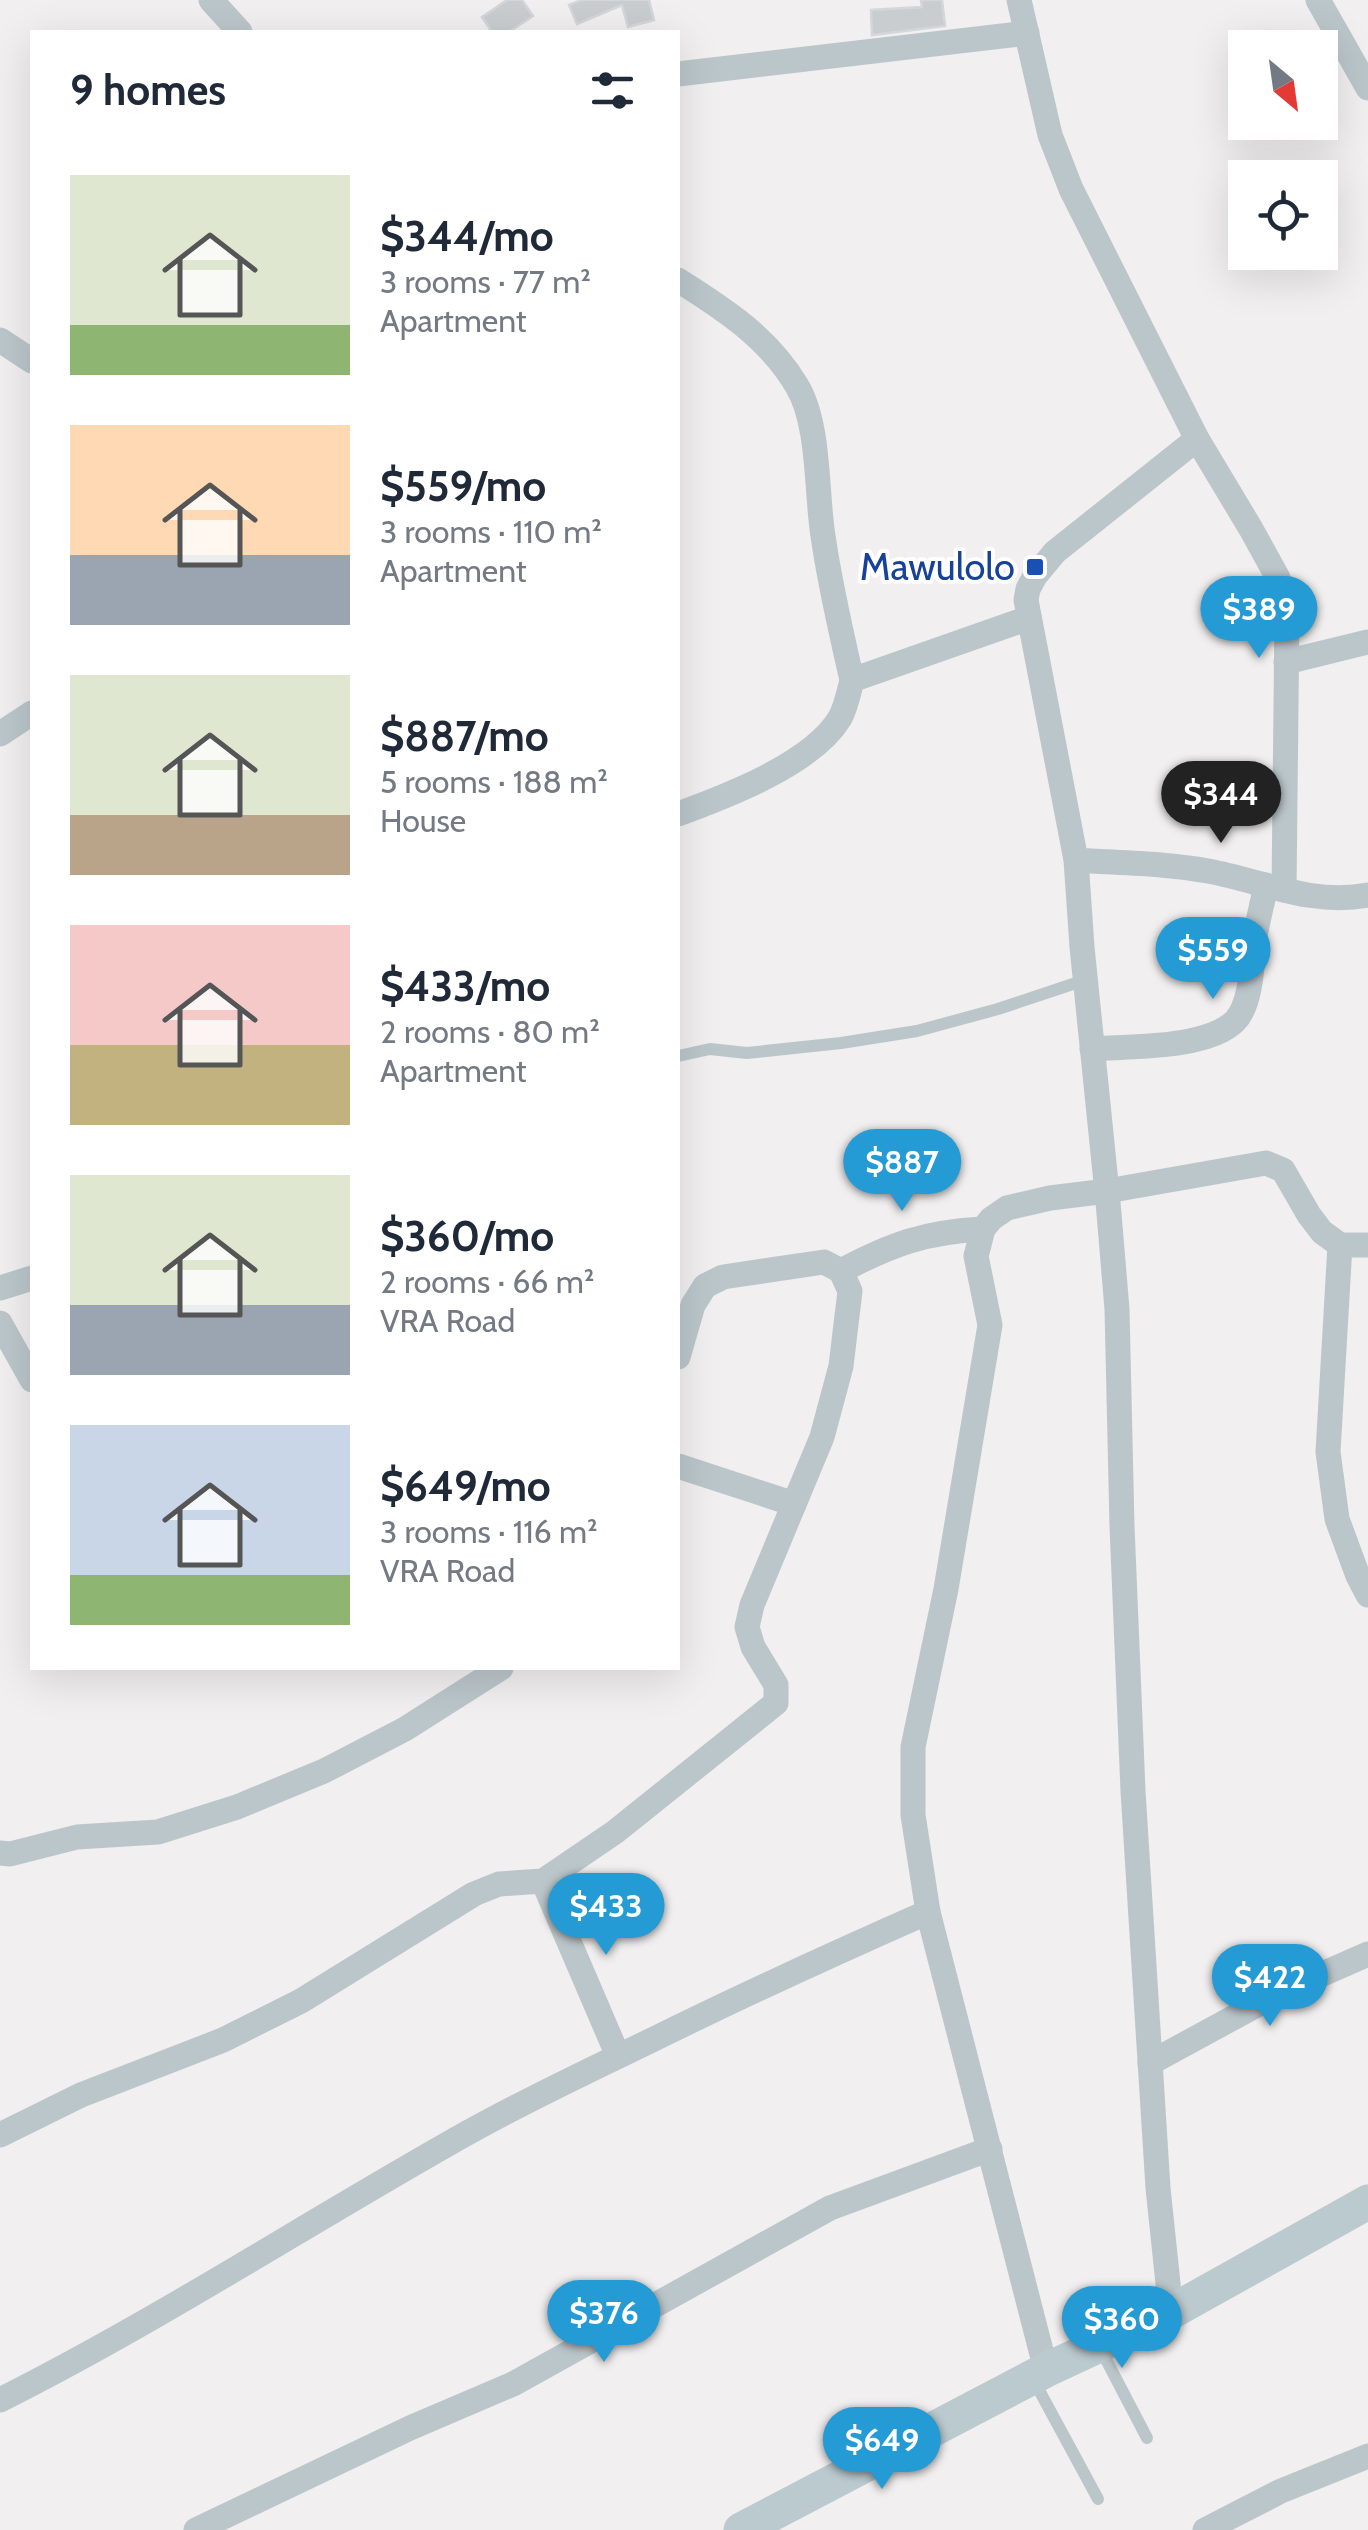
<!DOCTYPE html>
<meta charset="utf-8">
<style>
:root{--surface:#fff;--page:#f6f6f7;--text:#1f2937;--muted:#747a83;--accent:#259bd5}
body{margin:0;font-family:Cabin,sans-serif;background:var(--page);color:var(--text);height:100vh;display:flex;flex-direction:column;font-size:38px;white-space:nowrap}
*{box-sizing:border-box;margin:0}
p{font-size:32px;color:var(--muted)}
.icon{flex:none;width:55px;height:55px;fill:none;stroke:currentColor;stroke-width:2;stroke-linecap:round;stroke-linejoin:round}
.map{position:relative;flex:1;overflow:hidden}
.panel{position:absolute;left:30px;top:30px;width:650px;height:1640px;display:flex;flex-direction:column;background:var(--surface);border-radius:0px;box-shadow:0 10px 40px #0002}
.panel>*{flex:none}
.needle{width:65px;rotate:151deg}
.fabs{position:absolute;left:1228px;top:30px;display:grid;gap:20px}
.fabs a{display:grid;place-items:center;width:110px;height:110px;border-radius:0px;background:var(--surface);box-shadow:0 10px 40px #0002;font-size:50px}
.price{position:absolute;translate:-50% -85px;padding:0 22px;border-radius:35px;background:var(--accent);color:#fff;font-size:32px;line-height:65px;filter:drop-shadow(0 2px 5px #0008)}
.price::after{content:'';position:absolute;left:50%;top:60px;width:30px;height:22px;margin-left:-15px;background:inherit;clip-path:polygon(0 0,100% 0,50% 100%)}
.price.selected{background:#222;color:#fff}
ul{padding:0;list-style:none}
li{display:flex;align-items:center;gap:30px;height:250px;padding:0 40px}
li span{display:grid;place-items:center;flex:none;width:280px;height:200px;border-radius:0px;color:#555}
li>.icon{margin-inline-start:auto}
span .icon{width:120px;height:120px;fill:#fffc;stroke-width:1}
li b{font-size:42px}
h2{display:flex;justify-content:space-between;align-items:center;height:120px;padding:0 40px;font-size:42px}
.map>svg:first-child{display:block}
.building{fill:#c9cdd0;stroke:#d3d6da;stroke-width:2.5}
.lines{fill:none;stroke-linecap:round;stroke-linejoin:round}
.lane{stroke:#bbc6cb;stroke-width:12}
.street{stroke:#bbc6cb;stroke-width:25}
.secondary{stroke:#bbcacf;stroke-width:35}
.transit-dot{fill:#1a4fb4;stroke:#fff;stroke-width:4}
.labels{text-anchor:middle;stroke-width:8;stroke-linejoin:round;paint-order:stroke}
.transit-label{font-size:38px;fill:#164399;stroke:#fff;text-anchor:end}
</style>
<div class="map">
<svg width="1368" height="2530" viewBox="0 0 1368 2530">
<rect width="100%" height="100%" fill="#f1efef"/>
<!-- building -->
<g class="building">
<polygon points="507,0 522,0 533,16 509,32 492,32 482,17"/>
<polygon points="582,0 649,0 654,20 628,27 622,5 577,24 569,5"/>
<polygon points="921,0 942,0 945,26 872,35 871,10 922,7"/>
</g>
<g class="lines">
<!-- lane -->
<g class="lane">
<polyline points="678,1056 710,1049 747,1053 841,1043 917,1031 998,1009 1085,980"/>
<polyline points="1100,2348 1147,2438"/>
<polyline points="1033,2379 1098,2499"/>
</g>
<!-- street -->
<g class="street">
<polyline points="211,0 240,32"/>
<polyline points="1019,0 1050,135 1071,189 1197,439 1251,529 1278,578 1287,613 1284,890"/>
<polyline points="1318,0 1368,88"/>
<polyline points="678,74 1027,33"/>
<path d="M678,280C724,309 769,338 797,386C820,424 816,492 823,536C830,585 841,632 852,680"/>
<polyline points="0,340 32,361"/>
<polyline points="1286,662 1368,642"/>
<polyline points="0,734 32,713"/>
<path d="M678,814C727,796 812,764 840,718C846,707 849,692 852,680L1029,618"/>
<path d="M1076,860C1120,863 1165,863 1208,871C1262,881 1312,906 1368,895"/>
<path d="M1092,1049C1130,1046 1207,1049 1235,1021C1253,1003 1252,955 1256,931C1259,916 1263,900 1266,885"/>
<polyline points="1340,1245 1328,1452 1337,1519 1358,1576 1368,1595"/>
<path d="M841,1271C892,1244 925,1232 983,1229"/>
<polyline points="0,1288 32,1278"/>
<polyline points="0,1323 32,1380"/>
<polyline points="678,1466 794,1504"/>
<polyline points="0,1853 10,1854 77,1837 158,1832 237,1807 324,1771 405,1729 501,1668"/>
<polyline points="543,1881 618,2056"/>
<polyline points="1150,2063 1277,1994 1368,1954"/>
<polyline points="0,2135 81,2095 223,2040 301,2001 474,1894 499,1884 543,1881 615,1832 776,1703 776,1685 753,1647 747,1627 752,1605 822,1437 841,1366 850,1291 841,1271 824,1262 723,1277 705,1286 693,1305 678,1357"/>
<polyline points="1171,2312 1158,2188 1133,1791 1122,1526 1117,1309 1108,1202 1082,947 1076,860 1026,600 1028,589 1035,576 1055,552 1197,439"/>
<polyline points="1046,2370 928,1912 913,1815 913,1747 946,1589 990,1325 976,1256 983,1229 991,1219 1007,1208 1050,1198 1107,1191 1266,1163 1283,1170 1309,1215 1322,1232 1340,1245 1368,1245"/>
<path d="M0,2400C161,2319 312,2220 469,2132C528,2099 590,2070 652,2040C743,1995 835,1953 928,1912"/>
<polyline points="196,2530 410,2428 513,2384 830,2208 990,2149"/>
<polyline points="1205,2530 1281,2491 1368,2456"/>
</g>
<!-- secondary -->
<polyline class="secondary" points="741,2530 1046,2370 1171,2312 1368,2202"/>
</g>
<!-- markers -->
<rect class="transit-dot" x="1025" y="557" width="20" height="20" rx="5"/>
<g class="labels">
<!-- transit labels -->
<g class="transit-label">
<text x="1015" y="580">Mawulolo</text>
</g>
</g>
</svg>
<div class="fabs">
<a><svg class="needle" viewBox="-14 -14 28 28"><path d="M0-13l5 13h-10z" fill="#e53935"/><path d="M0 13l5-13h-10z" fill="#747a83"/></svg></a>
<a><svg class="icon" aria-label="locate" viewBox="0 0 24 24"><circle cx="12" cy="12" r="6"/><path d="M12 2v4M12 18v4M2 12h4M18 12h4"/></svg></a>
</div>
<b class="price" style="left:1259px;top:661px">$389</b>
<b class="price selected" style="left:1221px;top:846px">$344</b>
<b class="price" style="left:1213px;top:1002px">$559</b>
<b class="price" style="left:902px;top:1214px">$887</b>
<b class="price" style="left:606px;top:1958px">$433</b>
<b class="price" style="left:1270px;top:2029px">$422</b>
<b class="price" style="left:604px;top:2365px">$376</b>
<b class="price" style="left:1122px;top:2371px">$360</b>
<b class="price" style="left:882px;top:2492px">$649</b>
<section class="panel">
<h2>9 homes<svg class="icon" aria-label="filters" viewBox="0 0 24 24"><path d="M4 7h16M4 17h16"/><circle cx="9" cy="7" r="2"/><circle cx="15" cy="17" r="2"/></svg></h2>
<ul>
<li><span style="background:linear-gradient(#dfe7d0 75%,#8fb573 0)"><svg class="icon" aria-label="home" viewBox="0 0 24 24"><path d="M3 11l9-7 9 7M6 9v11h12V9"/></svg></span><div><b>$344/mo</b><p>3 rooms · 77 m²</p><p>Apartment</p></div></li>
<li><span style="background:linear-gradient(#ffd9b3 65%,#9aa5b1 0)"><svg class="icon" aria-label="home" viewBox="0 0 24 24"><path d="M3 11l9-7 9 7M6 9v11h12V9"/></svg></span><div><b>$559/mo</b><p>3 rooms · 110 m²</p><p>Apartment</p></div></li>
<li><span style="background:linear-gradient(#dfe7d0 70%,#b9a48a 0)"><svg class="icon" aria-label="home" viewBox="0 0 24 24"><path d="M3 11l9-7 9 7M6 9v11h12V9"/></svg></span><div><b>$887/mo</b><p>5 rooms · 188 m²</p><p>House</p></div></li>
<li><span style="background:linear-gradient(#f6c9c9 60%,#c2b280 0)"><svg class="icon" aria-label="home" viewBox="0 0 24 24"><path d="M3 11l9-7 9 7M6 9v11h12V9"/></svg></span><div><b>$433/mo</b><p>2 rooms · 80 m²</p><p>Apartment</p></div></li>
<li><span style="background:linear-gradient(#dfe7d0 65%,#9aa5b1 0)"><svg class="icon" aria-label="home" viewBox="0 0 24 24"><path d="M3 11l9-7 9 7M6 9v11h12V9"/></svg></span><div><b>$360/mo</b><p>2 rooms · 66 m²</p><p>VRA Road</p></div></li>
<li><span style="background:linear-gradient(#c9d6e8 75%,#8fb573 0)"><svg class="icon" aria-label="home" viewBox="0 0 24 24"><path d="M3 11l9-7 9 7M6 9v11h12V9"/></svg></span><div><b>$649/mo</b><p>3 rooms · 116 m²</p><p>VRA Road</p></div></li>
</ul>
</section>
</div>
